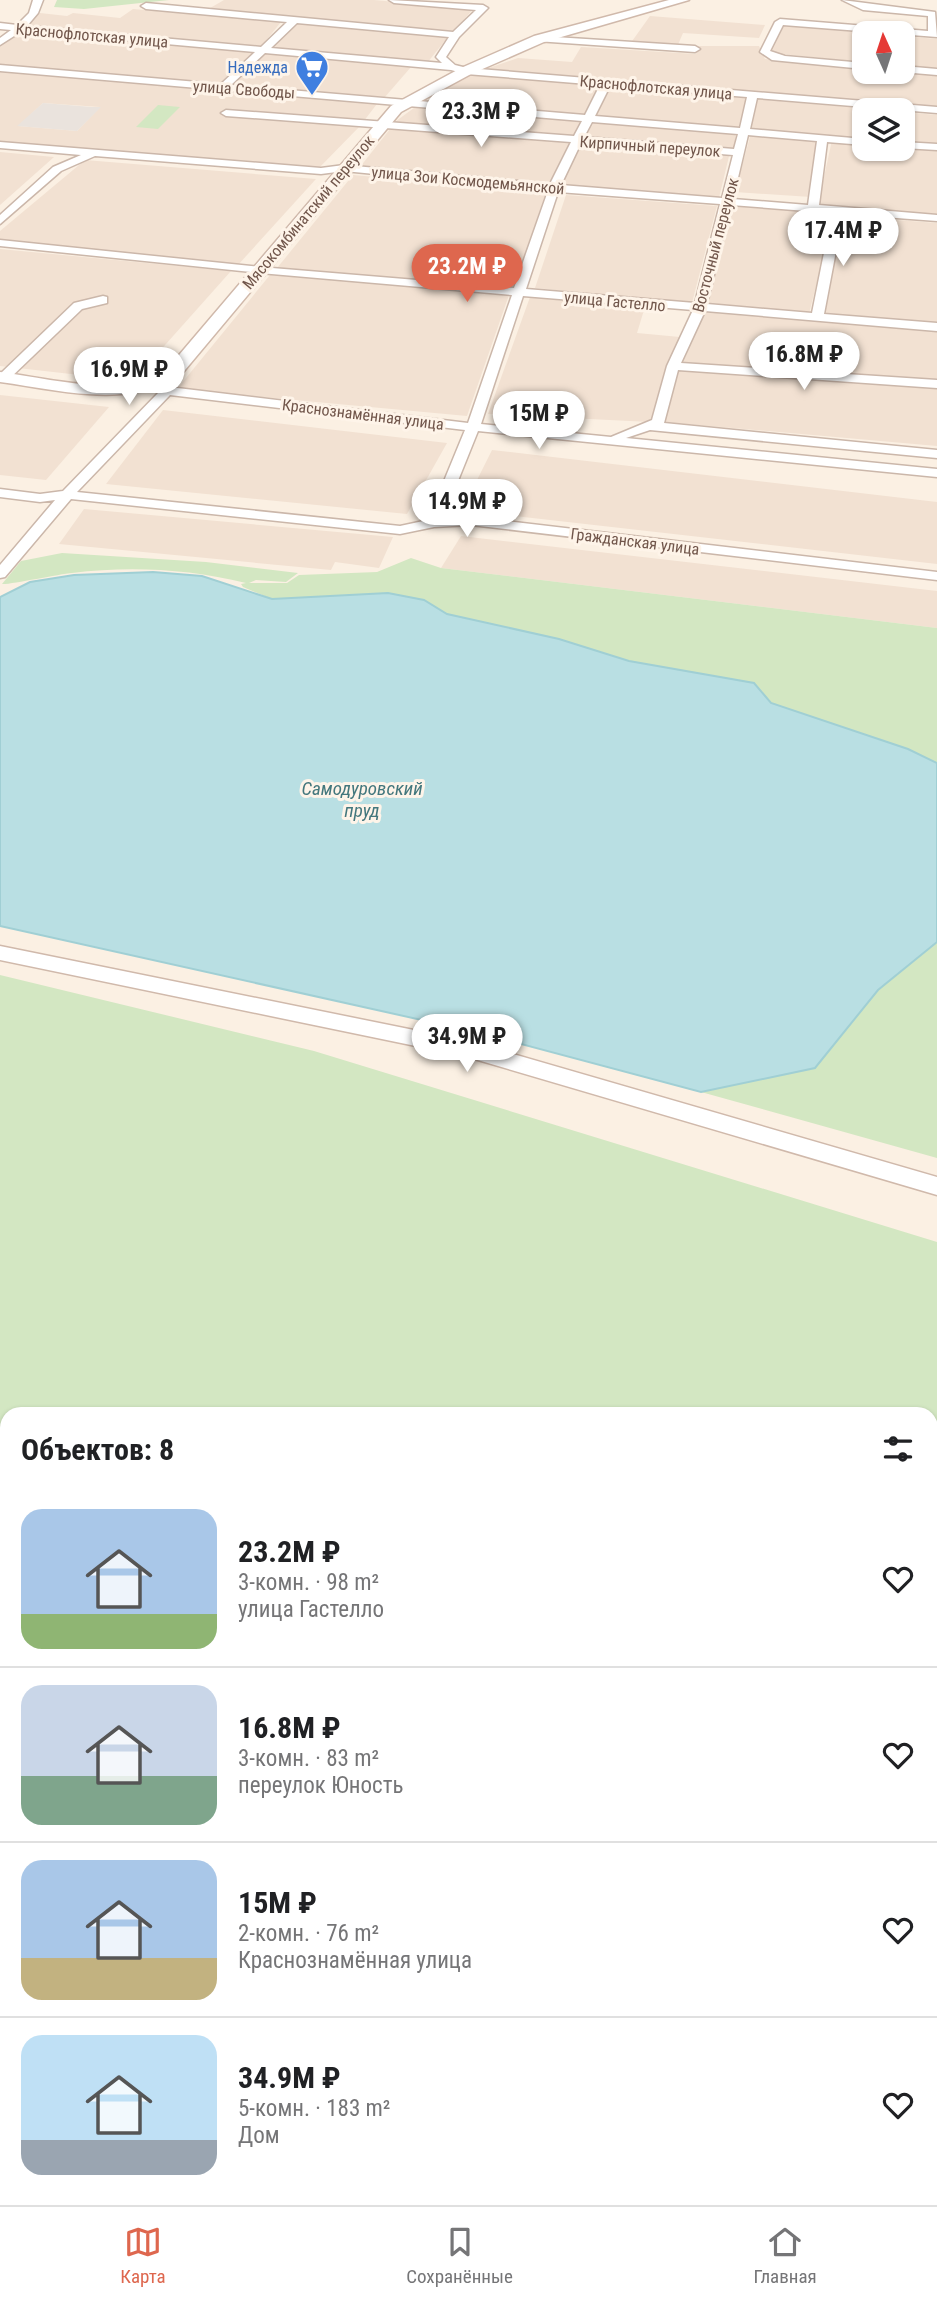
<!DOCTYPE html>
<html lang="ru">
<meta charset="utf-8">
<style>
:root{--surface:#fff;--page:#f6f6f6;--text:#202124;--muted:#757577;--line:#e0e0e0;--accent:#de674e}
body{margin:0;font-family:"Roboto Condensed",sans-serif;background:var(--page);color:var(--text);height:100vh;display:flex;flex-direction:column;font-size:26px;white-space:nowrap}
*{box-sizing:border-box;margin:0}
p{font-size:23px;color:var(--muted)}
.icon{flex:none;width:38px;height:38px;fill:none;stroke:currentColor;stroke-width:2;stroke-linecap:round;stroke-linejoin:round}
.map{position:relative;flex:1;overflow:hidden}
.panel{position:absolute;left:0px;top:1407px;width:938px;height:798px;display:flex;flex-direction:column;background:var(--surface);border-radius:21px 21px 0 0;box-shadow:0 2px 5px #0004}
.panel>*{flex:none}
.needle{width:46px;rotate:357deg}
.controls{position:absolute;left:852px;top:21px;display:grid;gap:14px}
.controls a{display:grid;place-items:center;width:63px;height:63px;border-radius:14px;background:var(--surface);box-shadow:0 2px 5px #0004;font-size:35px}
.price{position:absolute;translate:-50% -60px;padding:0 16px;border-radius:24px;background:#fff;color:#222;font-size:23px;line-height:46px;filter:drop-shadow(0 2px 4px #0008)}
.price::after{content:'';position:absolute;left:50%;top:42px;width:21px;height:16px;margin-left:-10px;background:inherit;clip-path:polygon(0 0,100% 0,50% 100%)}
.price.on{background:var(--accent);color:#fff}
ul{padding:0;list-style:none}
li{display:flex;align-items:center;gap:21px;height:175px;padding:0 21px}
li+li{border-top:2px solid var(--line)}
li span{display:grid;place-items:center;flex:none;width:196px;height:140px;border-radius:21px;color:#555}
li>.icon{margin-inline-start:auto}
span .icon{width:84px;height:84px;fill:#fffc;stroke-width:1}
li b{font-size:30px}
h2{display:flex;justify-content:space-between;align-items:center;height:84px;padding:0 21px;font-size:30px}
.tab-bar{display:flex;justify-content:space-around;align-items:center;height:98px;border-top:2px solid var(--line);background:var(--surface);font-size:19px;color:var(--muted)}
.tab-bar a{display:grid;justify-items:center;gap:4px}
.tab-bar .on{color:var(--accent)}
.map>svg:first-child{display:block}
.residential{fill:#f2e1d2;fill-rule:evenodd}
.industrial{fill:#eae3dd}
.green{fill:#d3e7c2;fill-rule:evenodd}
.water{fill:#b9dfe3;stroke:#a0cfd4;stroke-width:2}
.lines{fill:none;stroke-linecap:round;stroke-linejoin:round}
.minor-casing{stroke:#cbb7aa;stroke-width:3}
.secondary-casing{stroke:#d0b9ab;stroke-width:3}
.minor{fill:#fff;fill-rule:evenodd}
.secondary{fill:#fff;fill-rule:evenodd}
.labels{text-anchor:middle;stroke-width:6;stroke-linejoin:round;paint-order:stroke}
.far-street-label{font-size:16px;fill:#71564b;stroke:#fef4e9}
.far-shop-label{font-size:16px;fill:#366cbe;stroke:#fef4e9;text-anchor:end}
.water-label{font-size:19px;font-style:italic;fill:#43777d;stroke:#fef4e9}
</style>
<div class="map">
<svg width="937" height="2205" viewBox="0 0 937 2205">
<rect width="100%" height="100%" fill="#fbf0e3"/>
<!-- residential -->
<g class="residential">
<polygon points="224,0 374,0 473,9 452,34 205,11"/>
<polygon points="133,9 281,22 260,48 22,28 40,13 67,16 73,13 120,18"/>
<polygon points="650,16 765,25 759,38 683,33 677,47 630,44"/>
<polygon points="296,21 448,37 427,63 268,50"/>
<polygon points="785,24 879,33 864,33 864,62 771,53"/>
<polygon points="22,31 255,52 221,86 0,67 0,45"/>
<polygon points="903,36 937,39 937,69 903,65"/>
<polygon points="698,46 759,46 765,59 864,68 864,72 937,74 937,109 480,71 518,58 572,62 581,47 696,54"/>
<polygon points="262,53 411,67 385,97 227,86"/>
<path d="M0,71L308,95L306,98L314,99L318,96L380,100L360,126L318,169L0,142ZM43,103L100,107L77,131L18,126Z"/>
<polygon points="471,73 600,84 586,116 421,104"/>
<polygon points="608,86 749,97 740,131 594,117"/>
<polygon points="757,99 883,110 864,110 864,141 768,134 820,140 811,197 735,192 751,133 746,132"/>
<polygon points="418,105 585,118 575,139 392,124"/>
<polygon points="903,112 937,115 937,146 903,144"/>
<polygon points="596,120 736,132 734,150 583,139"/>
<polygon points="390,129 573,143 549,184 360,167"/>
<polygon points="832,140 864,143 864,149 903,149 903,146 937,148 937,215 818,205"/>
<polygon points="583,142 730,152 719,198 559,186"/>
<polygon points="0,152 54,157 0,205"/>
<polygon points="85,160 316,179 238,265 0,240 0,231"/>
<polygon points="353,175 546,192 514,288 277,268"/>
<polygon points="566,195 717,206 692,303 535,288"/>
<polygon points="732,206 834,213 809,314 707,306"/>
<polygon points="844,216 937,223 937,325 820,315"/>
<polygon points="0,249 231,271 133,381 0,366"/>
<polygon points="270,275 509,295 467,416 177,389"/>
<polygon points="530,297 644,310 637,333 680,337 650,422 488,414"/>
<polygon points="704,312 937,331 937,382 682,365"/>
<polygon points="679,369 937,389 937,446 664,422"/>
<polygon points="0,395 109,407 46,480 0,475"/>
<polygon points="163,410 447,443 407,514 106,484"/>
<polygon points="492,450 937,502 937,564 462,510"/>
<polygon points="84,509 393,537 379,568 335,562 331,570 59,544"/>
<polygon points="461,536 937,591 937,628 441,568"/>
</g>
<!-- industrial -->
<polygon class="industrial" points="43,103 92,107 101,107 77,131 17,126"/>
<!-- green -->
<g class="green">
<polygon points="57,0 169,0 84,9 54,7"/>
<polygon points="158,105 180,107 158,129 136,127"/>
<path d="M62,553L206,562L298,573L286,582L256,580L249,583H287L299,575L377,572L411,558L441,568L937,628V763L908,749L771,703L754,683L629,661L559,639L447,614L424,600L389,593L272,599L243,587L241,584L246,583C188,569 131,566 72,573C59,574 9,585 2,584L21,561Z"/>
<polygon points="937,942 937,1158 701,1092 815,1068 878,990"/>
<path d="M0,975L314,1051L937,1242V2205H0ZM7,1414H931V2198H7Z"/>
</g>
<!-- water -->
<polygon class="water" points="153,572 202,576 272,599 388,593 424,600 447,614 559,639 629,661 754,683 771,703 908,749 937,763 937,942 878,990 815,1068 701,1092 480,1033 0,926 0,597 30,582 74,575"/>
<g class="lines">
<defs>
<g id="minor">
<path d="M33,0H43L38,13L27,26L261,47L287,22L146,9L141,6L146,3L453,32L476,10L394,3L389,0L483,5L488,8L459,37L446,57L455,65L467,68L937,107V113L757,98L750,129L864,139V145L827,142L819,205L937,215V221L843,214L824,314L937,323V331L705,311L681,363L937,380V388L678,370L664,423L937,450V458L650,430L626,438L937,469V477L478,431L443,518L471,517L937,572V580L471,525L434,527L400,534L71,499L5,577L0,578V565L55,500L40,502L0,497V489L40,494L63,491L159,392L147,388V382L169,387L468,423L512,295L260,273L0,246V240L260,267L514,288L548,191L344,171L321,174L95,156L61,171L0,224V215L53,167L81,155L0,148V142L321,168L344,165L550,184L571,142L226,116L221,113L226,110L574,136L582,121L0,71V65L221,84L255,52L22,31L0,45V38L11,30L0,29V23L17,25L29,13ZM297,23L449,37L436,57L442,63L271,48ZM265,53L451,70L466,74L600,85L585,115L231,85ZM610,86L747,97L740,128L595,116ZM592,122L738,134L734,149L584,137ZM748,135L817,141L808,205L733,199ZM581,143L733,155L722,198L561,185ZM558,192L720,204L695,303L526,289ZM731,205L832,213L812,313L707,304ZM523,296L693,310L667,366L652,420L611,437L481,424ZM170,395L465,430L428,520L400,526L77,492Z"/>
<polygon points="842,0 935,12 937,37 783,25 770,51 785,56 864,63 864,69 772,60 760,52 775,22 780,19 928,31 928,16 863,10"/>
<polygon points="539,36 695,46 700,49 695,52 536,41 536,37"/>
<polygon points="903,66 937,69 937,75 902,72"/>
<polygon points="903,142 937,144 937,150 903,148"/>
<polygon points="103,296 107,297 107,303 82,309 7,381 0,381 0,374 74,303"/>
</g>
<g id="secondary">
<path d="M669,0H689L544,42L471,74L401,112L180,376C126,409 59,390 0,382V372C54,379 119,399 168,368L391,106L461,68L534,36Z"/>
<polygon points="0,946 468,1041 937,1177 937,1195 464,1056 0,960"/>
</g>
</defs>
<!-- minor casing -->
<use href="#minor" class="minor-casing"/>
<!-- secondary casing -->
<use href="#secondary" class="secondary-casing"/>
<!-- minor -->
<use href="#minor" class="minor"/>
<!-- secondary -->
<use href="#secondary" class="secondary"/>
</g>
<!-- icons -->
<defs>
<symbol id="supermarket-pin" viewBox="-11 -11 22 30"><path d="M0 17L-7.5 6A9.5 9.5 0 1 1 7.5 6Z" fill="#3f7fe0" stroke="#fef4e9"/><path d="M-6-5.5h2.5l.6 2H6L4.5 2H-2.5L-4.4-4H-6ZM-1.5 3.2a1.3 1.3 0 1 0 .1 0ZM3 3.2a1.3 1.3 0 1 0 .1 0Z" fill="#fff"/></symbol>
</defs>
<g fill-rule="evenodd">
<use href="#supermarket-pin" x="293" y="48" width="38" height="52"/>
</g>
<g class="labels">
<!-- far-street labels -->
<g class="far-street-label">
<text transform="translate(92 35) rotate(5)" y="6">Краснофлотская улица</text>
<text transform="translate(656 87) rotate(5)" y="6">Краснофлотская улица</text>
<text transform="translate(244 89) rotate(4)" y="6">улица Свободы</text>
<text transform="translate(650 146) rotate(4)" y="6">Кирпичный переулок</text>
<text transform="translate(468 180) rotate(5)" y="6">улица Зои Космодемьянской</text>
<text transform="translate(308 212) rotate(-50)" y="6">Мясокомбинатский переулок</text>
<text transform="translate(715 245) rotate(-75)" y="6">Восточный переулок</text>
<text transform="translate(615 301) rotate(5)" y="6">улица Гастелло</text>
<text transform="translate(363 414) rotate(7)" y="6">Краснознамённая улица</text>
<text transform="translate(635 541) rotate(7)" y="6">Гражданская улица</text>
</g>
<!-- far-shop labels -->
<g class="far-shop-label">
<text x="288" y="73">Надежда</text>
</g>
<!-- water labels -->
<g class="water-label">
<text x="362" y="795">Самодуровский<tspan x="362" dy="22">пруд</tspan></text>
</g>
</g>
</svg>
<div class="controls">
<a><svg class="needle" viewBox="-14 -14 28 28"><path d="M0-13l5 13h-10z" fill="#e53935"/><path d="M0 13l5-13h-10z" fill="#757577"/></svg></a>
<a><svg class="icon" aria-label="layers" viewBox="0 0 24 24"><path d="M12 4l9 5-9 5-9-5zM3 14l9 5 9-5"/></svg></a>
</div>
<b class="price" style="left:481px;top:149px">23.3M ₽</b>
<b class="price" style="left:843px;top:268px">17.4M ₽</b>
<b class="price on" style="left:467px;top:304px">23.2M ₽</b>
<b class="price" style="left:804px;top:392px">16.8M ₽</b>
<b class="price" style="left:129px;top:407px">16.9M ₽</b>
<b class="price" style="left:539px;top:451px">15M ₽</b>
<b class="price" style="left:467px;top:539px">14.9M ₽</b>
<b class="price" style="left:467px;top:1074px">34.9M ₽</b>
<section class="panel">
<h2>Объектов: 8<svg class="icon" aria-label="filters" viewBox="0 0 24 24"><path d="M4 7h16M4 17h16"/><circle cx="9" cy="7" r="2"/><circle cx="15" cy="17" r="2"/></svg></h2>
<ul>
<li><span style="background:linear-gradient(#a9c7e8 75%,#8fb573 0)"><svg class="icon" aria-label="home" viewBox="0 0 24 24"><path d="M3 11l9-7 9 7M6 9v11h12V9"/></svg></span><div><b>23.2M ₽</b><p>3-комн. · 98 m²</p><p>улица Гастелло</p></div><svg class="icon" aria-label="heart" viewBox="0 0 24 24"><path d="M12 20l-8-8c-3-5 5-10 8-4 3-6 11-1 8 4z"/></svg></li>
<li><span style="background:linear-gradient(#c9d6e8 65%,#7fa58c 0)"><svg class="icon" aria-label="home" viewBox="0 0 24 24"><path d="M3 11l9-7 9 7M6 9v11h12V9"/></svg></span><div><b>16.8M ₽</b><p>3-комн. · 83 m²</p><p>переулок Юность</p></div><svg class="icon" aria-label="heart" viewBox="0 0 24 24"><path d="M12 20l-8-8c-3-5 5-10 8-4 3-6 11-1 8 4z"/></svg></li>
<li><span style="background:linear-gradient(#a9c7e8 70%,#c2b280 0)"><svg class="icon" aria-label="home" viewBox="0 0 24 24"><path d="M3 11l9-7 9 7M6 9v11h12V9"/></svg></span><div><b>15M ₽</b><p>2-комн. · 76 m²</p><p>Краснознамённая улица</p></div><svg class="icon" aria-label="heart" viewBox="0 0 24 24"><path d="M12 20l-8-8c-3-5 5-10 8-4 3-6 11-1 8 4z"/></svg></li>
<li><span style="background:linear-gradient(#bfe0f5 75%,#9aa5b1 0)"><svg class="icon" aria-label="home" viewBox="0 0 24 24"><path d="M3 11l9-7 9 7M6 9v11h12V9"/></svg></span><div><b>34.9M ₽</b><p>5-комн. · 183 m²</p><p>Дом</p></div><svg class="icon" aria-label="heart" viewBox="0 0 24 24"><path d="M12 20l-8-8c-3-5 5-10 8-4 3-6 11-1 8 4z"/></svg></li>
</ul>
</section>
</div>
<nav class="tab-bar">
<a class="on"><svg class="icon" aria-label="map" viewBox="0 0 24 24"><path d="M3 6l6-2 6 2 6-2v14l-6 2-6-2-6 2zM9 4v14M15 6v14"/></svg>Карта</a>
<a><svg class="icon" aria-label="saved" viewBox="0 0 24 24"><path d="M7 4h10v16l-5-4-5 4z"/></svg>Сохранённые</a>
<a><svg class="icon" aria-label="home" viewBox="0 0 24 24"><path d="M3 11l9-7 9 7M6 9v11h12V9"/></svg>Главная</a>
</nav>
